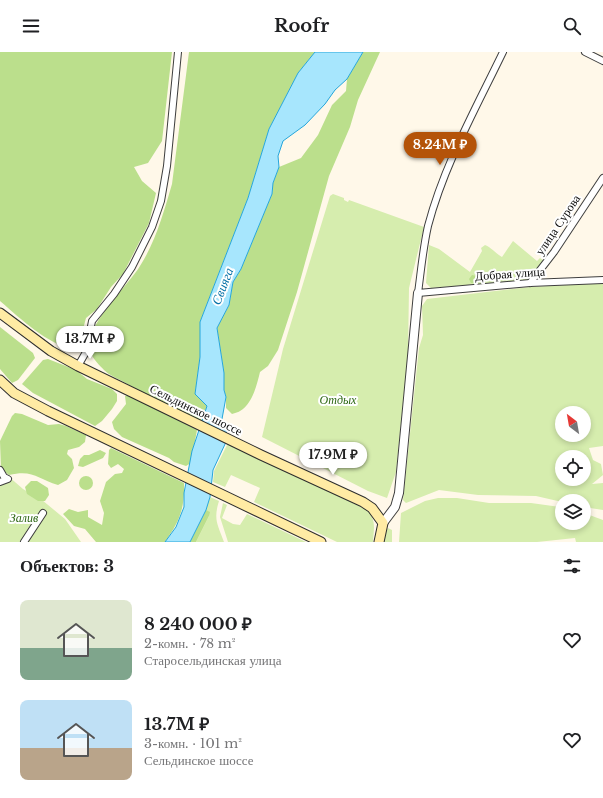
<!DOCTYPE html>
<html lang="ru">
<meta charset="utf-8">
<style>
:root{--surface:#fff;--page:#f2f2f2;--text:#202124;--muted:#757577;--accent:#b45309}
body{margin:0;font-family:"Libre Baskerville",serif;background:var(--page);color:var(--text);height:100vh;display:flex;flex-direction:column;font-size:15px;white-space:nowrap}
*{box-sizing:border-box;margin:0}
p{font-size:13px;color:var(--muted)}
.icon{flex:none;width:22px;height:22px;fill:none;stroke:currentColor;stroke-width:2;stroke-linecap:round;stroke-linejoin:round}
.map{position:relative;height:490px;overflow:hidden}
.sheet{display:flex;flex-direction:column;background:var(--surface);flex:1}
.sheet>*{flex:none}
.needle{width:26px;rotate:329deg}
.controls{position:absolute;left:555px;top:354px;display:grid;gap:8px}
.controls a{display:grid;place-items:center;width:36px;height:36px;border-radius:50%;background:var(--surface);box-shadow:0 2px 6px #0003;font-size:20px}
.price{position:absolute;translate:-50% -34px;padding:0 9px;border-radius:14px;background:#fff;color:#222;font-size:13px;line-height:26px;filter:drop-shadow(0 1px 2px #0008)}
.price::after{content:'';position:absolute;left:50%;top:24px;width:12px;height:9px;margin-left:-6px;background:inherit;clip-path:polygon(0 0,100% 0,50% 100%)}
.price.current{background:var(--accent);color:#fff}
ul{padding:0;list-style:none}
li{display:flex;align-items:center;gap:12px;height:100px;padding:0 20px}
li span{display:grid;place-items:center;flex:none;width:112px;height:80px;border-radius:8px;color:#555}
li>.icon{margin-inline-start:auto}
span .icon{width:48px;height:48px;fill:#fffc;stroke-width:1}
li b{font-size:17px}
h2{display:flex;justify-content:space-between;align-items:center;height:48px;padding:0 20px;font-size:17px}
header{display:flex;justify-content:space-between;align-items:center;height:52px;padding:0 20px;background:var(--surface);font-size:18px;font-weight:700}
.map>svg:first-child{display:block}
.green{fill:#d6edae;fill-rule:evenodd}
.forest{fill:#bbdf8c}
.water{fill:#a7e6fd;stroke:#26a6db}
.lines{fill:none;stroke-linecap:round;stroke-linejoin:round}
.minor-casing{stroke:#3e3e3e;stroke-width:8}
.tertiary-casing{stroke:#3e3e3e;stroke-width:10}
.secondary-casing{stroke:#2d2d2d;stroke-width:11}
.minor{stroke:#fff;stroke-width:6}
.tertiary{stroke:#fff;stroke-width:8}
.secondary{stroke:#ffeba4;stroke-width:9}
.labels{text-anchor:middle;stroke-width:4;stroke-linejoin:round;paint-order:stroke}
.street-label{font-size:12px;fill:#0b0b0b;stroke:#fff}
.park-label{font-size:12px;font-style:italic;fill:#2f6816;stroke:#fff}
.water-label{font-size:13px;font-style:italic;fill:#0973a8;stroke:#fff}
</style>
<header><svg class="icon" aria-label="menu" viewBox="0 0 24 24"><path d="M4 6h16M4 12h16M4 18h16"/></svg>Roofr<svg class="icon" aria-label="search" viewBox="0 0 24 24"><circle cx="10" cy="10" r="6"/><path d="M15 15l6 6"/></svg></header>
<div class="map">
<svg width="603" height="490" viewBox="0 0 603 490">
<rect width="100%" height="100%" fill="#fff8e9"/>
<!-- green -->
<g class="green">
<polygon points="333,142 344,146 344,148 348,150 349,148 424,175 409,236 408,301 396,420 387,446 368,439 262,385 283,297 330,144"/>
<path d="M513,189L537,209L540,206L544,209L527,228L431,236L426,231L429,193L439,197L470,220L482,199L481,196L485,193C492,196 495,201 502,205Z"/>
<path d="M603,231V394L589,396L593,408L601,412L603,423L592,432L603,431V458L584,455V449L562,450L536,444L478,443L439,438L406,451L403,448L419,296L423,283L422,254L427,247L530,235ZM562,361H584V383H562ZM562,405H584V427H562Z"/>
<path d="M228,391L363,454C377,466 374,474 373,490H337L254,450L260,436L231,423L225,435L213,430L214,419Z"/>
<polygon points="0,417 23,437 42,448 65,467 81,490 0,490"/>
<path d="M210,445L219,449C213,468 218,473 224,490H196L209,464L206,458Z"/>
<polygon points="438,446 457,446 489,451 531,451 560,455 562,456 562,471 584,471 584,461 603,468 603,490 576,490 575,486 537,490 399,490 401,461 425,449"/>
<polygon points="223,451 227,453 222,466 233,472 240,473 247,462 306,490 228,490 220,465"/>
<polygon points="388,476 392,478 392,490 382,490 385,480"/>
</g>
<!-- forest -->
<g class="forest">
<path d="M0,0H172L162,89L148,111L134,115L142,129L156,141L149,171L123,222L111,235L97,257L86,266L79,292L74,298C46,291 22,268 0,249Z"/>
<path d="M189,0H315L298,21L269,77L248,146L200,270V305L195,342L207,354L201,369C175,356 148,344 122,329C116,326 109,323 104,318C100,314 93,307 91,301C80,277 129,233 140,214C156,189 164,159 172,132Z"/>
<path d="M363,0H380L358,48L350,75L329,124L297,240L278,298L268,314L260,320C256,336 251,359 232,362L226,356V345L224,338V321L217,276L229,253L233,230L241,217L272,142L273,131L279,115L301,106L318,83L332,53L346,39L347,27Z"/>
<polygon points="472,223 482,225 488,230 471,231 469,227"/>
<polygon points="0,275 33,301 35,306 18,328 12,331 0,317"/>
<polygon points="48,307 76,318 87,327 112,337 117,342 117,349 112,357 102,369 95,374 33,341 22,332 43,308"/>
<polygon points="129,343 197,378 191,411 186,414 174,410 169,406 122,385 114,377 112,370 126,352 125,344"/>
<path d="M15,361L22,362L48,373L59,372L66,374L86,383L85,390L79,395L68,398L67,402L72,407L74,416L67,428L58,433C38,427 33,417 9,423L1,417L0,389L12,364Z"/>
<path d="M111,396L184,431C185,457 179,470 165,490H96L85,477L74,474L63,462L69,457L78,460L88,458V465L102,473L104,461L100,449L106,430L115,422L122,421L124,417L118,412L111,416L108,412L109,398Z"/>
<polygon points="100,398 106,401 103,406 83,415 78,414 80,407 84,403 89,403"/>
<circle cx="86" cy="431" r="7"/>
<polygon points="31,429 37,429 48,436 49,443 45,449 38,449 27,442 25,435"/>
<polygon points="206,458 210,460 209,464 196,490 190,490"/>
</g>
<!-- water -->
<polygon class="water" points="315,0 363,0 347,27 335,38 325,52 305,73 283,89 278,104 279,115 273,131 272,142 241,217 233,230 229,253 217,276 224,321 224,338 226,345 222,367 227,382 226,390 213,418 210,445 206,458 190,490 165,490 176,475 184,455 184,441 192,399 207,354 195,342 200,305 200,270 248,146 269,77 298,21"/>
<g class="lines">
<defs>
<g id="minor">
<path d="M503,0C476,56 444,113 428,174C423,196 421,219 418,241L530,231L603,228"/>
<polyline points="585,0 603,9"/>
<polyline points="530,231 554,200 603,126"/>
<polyline points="78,314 86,300 92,269 114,242 132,215 152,175 161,149 167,114 178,0"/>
<polyline points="0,418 4,425 8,427 0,430"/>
<polyline points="24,490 43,461"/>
</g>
<polyline id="tertiary" points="383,471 395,455 399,441 418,241"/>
<g id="secondary">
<polyline points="0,261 51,299 78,314 261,403 363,450 372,456 383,471 379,490"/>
<polyline points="0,328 14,341 48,359 321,490"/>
</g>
</defs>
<!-- minor casing -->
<use href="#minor" class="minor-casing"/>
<!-- tertiary casing -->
<use href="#tertiary" class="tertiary-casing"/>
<!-- secondary casing -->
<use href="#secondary" class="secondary-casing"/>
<!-- minor -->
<use href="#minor" class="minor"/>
<!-- tertiary -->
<use href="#tertiary" class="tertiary"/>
<!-- secondary -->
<use href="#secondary" class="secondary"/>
</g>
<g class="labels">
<!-- street labels -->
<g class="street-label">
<text transform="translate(558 173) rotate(-56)" y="4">улица Сурова</text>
<text transform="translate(510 222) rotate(-4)" y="4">Добрая улица</text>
<text transform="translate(196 358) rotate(26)" y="4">Сельдинское шоссе</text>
</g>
<!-- park labels -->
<g class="park-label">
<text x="338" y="352">Отдых</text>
<text x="24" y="470">Залив</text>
</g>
<!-- water labels -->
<g class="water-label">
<text transform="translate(222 234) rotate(-69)" y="5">Свияга</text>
</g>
</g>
</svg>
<div class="controls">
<a><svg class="needle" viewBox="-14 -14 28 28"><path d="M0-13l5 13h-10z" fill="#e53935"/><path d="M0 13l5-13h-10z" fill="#757577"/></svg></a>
<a><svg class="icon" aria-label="locate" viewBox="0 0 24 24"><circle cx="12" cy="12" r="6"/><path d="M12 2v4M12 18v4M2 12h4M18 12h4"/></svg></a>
<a><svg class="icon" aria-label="layers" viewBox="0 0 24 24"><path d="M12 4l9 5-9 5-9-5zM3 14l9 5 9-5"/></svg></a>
</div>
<b class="price current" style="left:440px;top:114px">8.24M ₽</b>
<b class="price" style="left:90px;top:308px">13.7M ₽</b>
<b class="price" style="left:333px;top:424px">17.9M ₽</b>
</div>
<section class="sheet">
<h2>Объектов: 3<svg class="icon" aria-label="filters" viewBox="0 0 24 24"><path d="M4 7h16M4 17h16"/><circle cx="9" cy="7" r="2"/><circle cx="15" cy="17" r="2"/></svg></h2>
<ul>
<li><span style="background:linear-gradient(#dfe7d0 60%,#7fa58c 0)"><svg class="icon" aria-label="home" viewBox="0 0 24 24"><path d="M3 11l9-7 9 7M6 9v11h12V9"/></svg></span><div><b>8 240 000 ₽</b><p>2-комн. · 78 m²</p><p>Старосельдинская улица</p></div><svg class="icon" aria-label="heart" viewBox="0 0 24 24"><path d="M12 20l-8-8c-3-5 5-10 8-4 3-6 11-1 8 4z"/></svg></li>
<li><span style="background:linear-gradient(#bfe0f5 60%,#b9a48a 0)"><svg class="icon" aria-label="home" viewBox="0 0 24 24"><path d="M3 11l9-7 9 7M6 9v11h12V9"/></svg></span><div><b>13.7M ₽</b><p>3-комн. · 101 m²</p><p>Сельдинское шоссе</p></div><svg class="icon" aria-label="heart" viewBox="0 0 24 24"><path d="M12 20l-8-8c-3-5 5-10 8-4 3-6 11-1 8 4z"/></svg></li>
</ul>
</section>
